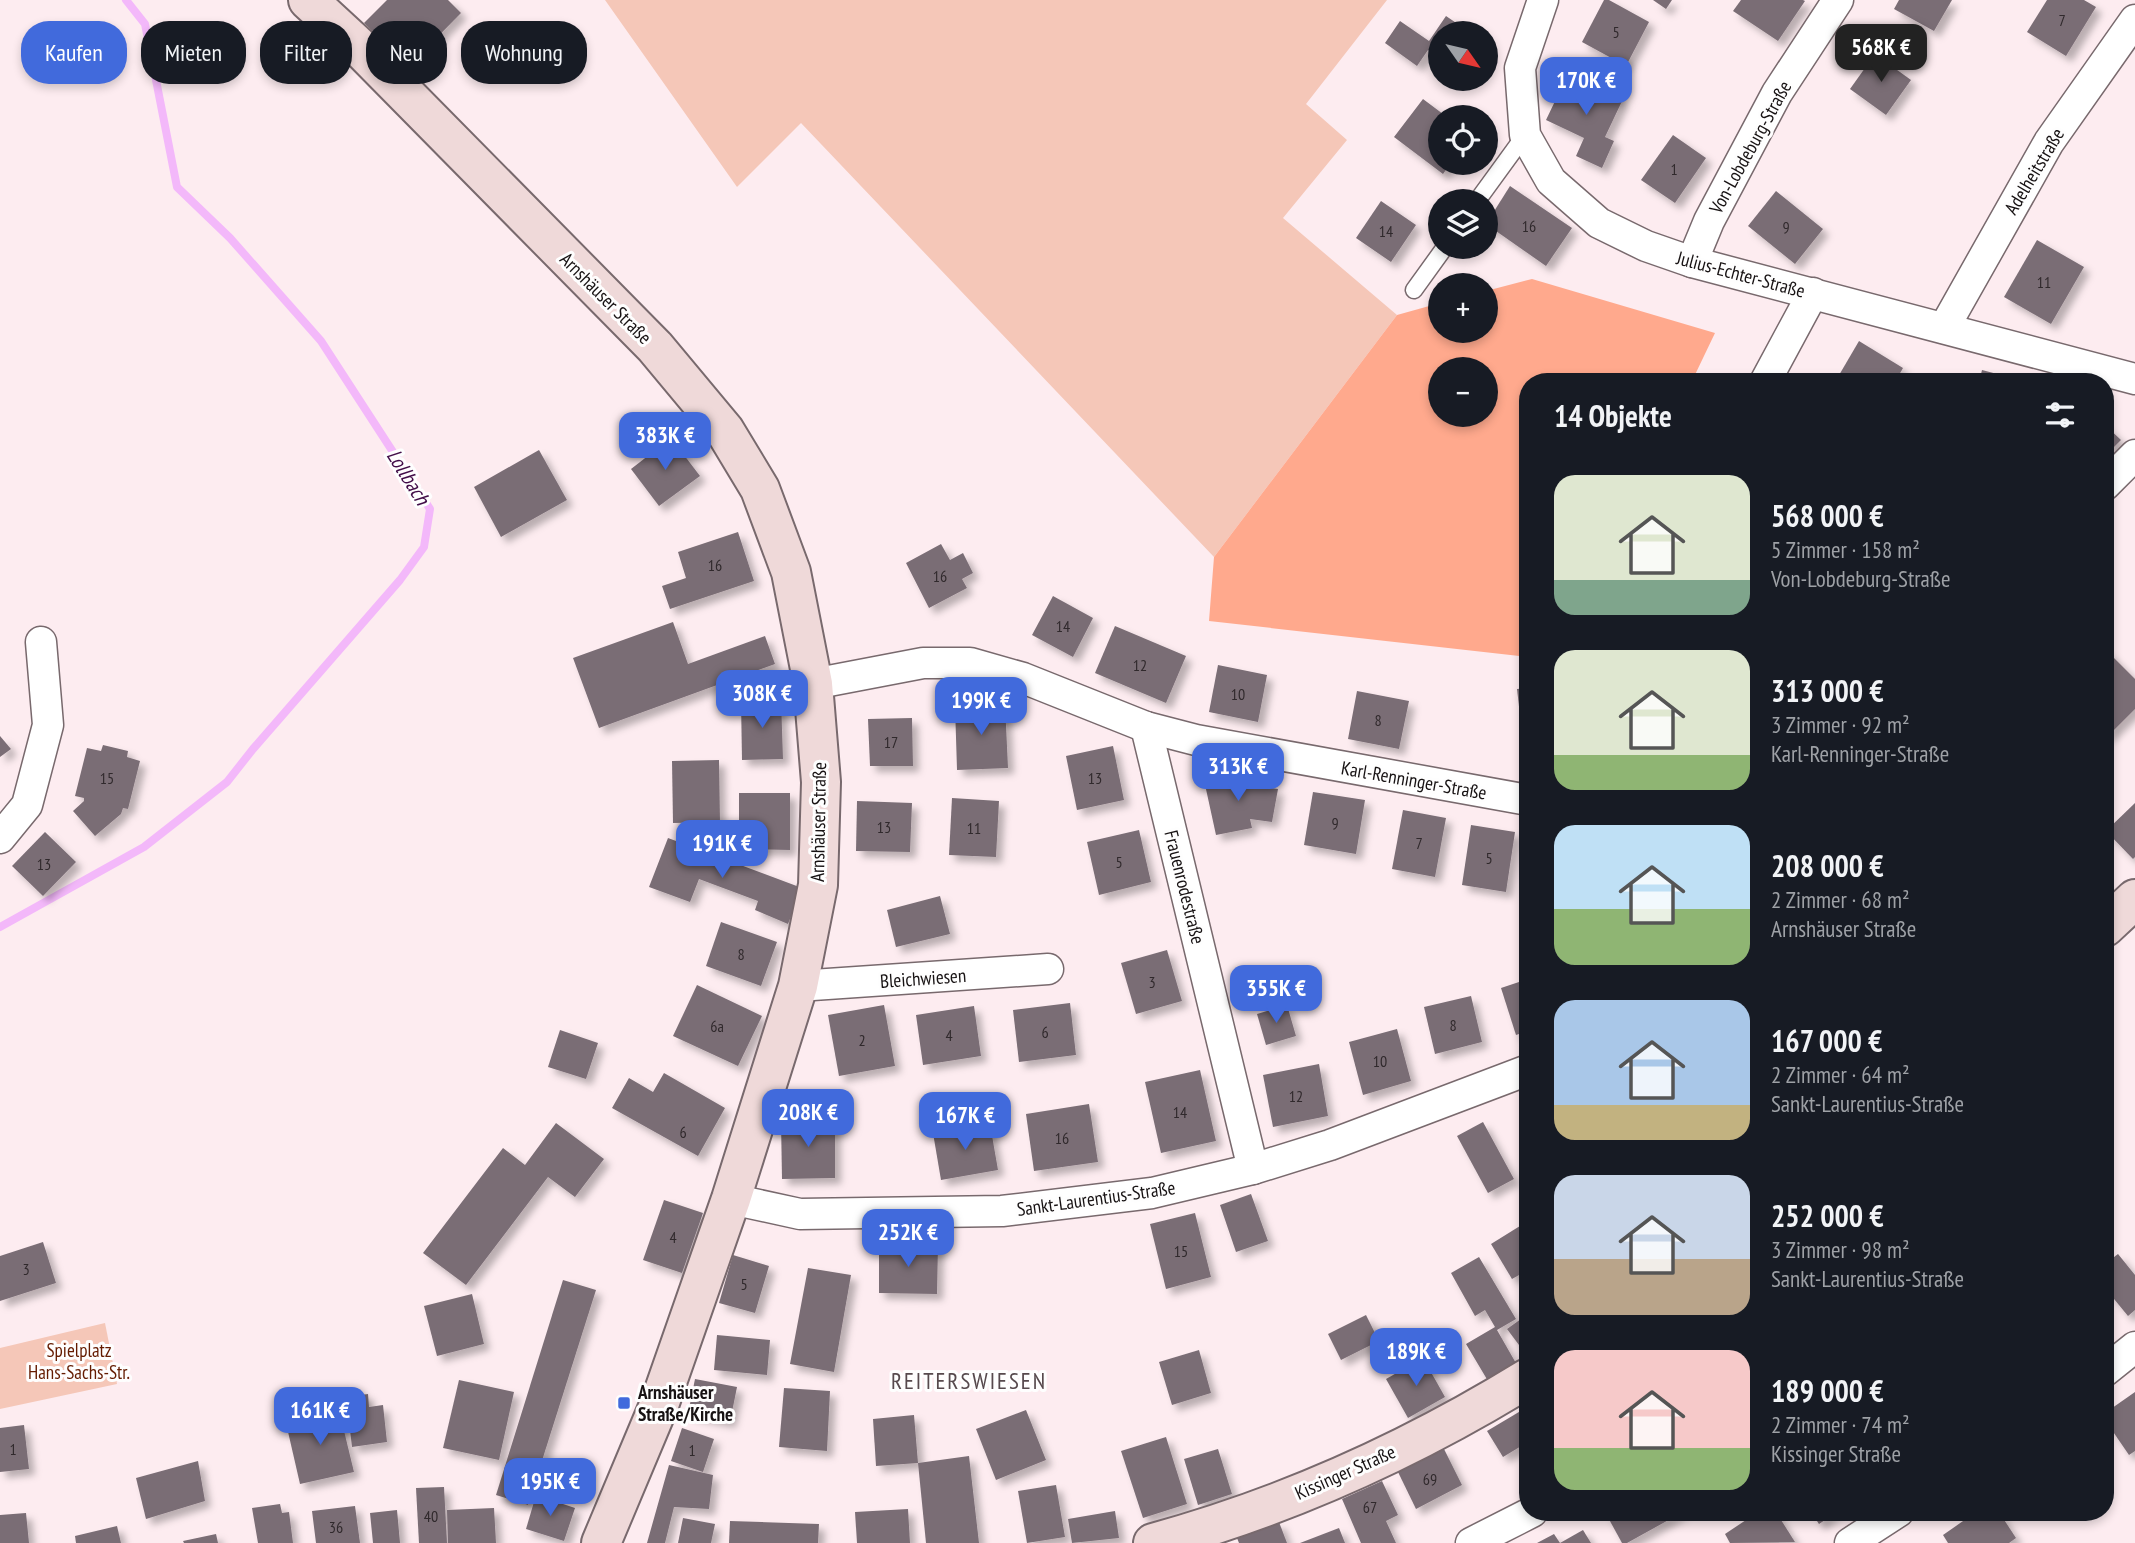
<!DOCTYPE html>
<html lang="de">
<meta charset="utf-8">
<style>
:root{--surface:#171b24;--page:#20242c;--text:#f1f3f6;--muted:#9ea1a6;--accent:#416adc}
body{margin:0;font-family:"PT Sans Narrow",sans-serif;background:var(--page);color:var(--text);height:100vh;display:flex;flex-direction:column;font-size:26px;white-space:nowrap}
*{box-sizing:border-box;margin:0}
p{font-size:23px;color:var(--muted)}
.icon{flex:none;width:38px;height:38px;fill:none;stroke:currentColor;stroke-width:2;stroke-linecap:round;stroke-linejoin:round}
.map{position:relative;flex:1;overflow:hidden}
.side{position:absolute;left:1519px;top:373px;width:595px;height:1148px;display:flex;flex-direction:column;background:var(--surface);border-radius:28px;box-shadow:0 4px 10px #0003}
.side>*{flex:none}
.hud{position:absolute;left:21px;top:21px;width:665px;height:63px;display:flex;gap:14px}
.needle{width:46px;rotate:124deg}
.fabs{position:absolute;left:1428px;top:21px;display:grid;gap:14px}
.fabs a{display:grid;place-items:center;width:70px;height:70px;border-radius:50%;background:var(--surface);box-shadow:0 4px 10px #0003;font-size:35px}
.price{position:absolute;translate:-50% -60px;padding:0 16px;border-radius:14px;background:var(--accent);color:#fff;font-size:23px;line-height:46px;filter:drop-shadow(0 2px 4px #0008)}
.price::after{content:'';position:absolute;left:50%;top:42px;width:21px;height:16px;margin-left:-10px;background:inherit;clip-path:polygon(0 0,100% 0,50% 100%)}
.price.selected{background:#222;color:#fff}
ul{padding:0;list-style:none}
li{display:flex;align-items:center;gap:21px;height:175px;padding:0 35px}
li span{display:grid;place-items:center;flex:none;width:196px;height:140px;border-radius:21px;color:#555}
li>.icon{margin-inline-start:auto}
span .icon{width:84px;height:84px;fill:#fffc;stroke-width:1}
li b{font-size:30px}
h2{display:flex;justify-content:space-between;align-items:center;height:84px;padding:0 35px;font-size:30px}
.chip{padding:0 24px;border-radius:28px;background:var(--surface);box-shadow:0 4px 10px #0003;font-size:24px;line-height:63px}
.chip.selected{background:var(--accent);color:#fff}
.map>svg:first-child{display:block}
.green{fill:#f5c7b8}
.forest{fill:#ffa98d;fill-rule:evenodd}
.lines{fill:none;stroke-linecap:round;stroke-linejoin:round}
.stream{stroke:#f3b8fa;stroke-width:8}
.building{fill:#7a6d75;filter:url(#shadow)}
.lane-casing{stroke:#78696d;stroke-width:19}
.street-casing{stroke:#78696d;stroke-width:33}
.secondary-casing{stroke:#78696d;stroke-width:42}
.lane{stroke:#fff;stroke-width:16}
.street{stroke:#fff;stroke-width:30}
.secondary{stroke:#efd9d9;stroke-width:38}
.poi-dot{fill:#416adc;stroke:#fefefe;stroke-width:2.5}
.labels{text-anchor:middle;stroke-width:6;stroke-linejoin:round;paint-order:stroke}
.number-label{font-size:16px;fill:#30292c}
.street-label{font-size:19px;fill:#171213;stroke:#fefefe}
.park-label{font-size:19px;fill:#641b00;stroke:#fefefe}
.poi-label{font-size:19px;font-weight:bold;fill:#171213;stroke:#fefefe;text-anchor:start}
.water-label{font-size:21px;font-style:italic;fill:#410d48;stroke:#fefefe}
.quarter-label{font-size:23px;letter-spacing:2px;fill:#57494d;stroke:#fefefe}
</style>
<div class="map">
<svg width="2135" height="1543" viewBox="0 0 2135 1543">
<defs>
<filter id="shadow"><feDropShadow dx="6" dy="6" stdDeviation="3.5" flood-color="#0004"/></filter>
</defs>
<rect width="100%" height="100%" fill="#fdecf0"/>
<!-- green -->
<g class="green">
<polygon points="605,0 1387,0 1306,104 1347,140 1283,218 1397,315 1214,557 801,123 737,187"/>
<polygon points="105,1323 117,1384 0,1409 0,1348"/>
</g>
<!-- forest -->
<path class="forest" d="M1532,279L1715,333L1692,381L1528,382V657L1209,621L1214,557L1397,315L1440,303V331H1486V291ZM1440,369H1486V415H1440Z"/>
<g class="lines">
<!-- stream -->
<polyline class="stream" points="0,927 144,847 227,782 253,749 400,580 424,547 430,509 321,341 230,238 177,187 145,24 126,0"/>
</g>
<!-- building -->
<g class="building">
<polygon points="387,0 448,0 461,13 409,66 364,23"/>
<polygon points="1604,0 1609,0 1649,22 1626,66 1582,42"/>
<polygon points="1653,0 1672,0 1666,9"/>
<polygon points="1741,0 1803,0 1805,1 1778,41 1733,11"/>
<polygon points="1899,0 1952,0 1934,31 1894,9"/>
<polygon points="2047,0 2084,0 2096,7 2066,56 2027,32"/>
<polygon points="1446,16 1471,33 1440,33 1440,58 1428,50 1417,66 1385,43 1400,21 1429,41"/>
<polygon points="1875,54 1911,80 1886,115 1850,89"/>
<polygon points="1568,74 1623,99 1605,137 1614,141 1602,168 1576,156 1584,138 1546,120"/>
<polygon points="1423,99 1447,117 1440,117 1440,163 1451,163 1443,174 1394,137"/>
<polygon points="1673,135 1706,158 1675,203 1641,180"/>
<polygon points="1510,186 1572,228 1546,266 1486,224"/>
<polygon points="1776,191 1823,229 1795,264 1748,226"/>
<polygon points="1381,201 1416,225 1391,262 1356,238"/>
<polygon points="2037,240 2084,267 2051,324 2004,297"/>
<polygon points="1859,341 1903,368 1895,382 1835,382"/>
<polygon points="1982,370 2024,381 2024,382 1979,382"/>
<polygon points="2105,425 2121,440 2105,456"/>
<polygon points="671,438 700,476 659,506 631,469"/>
<polygon points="539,450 567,500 501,537 474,487"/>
<polygon points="738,532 754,581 670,609 662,586 686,578 678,552"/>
<polygon points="941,544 950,560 963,553 973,573 962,579 967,588 929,608 906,563"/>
<polygon points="1053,596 1093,618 1073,657 1032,635"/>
<polygon points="673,622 688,664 765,636 775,664 599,728 573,658"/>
<polygon points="1115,626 1186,656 1166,703 1095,673"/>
<polygon points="2105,649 2135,679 2135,709 2105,739"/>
<polygon points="1218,665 1267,675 1258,722 1209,712"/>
<polygon points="1528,688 1528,749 1524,750 1517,689"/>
<polygon points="1357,691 1409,701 1399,749 1348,739"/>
<polygon points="781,699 783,759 742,760 741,701"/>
<polygon points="1005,704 1008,768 957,770 955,706"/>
<polygon points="912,718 913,766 870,766 868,719"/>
<polygon points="0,736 11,749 0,757"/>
<polygon points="103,745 128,751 127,757 140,761 128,809 123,808 121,814 95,836 73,811 84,801 84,798 75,796 87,748 101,751"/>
<polygon points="1113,746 1124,800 1077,810 1066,756"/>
<polygon points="719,760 720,822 673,823 672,761"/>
<polygon points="1239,772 1242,784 1278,789 1272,822 1250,819 1252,828 1216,835 1204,780"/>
<polygon points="1313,792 1365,800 1356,854 1304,845"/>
<polygon points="739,793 790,793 790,850 739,849"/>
<polygon points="952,798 999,801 996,857 949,855"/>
<polygon points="857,801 912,803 910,852 856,851"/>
<polygon points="2135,803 2135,857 2133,859 2106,831"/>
<polygon points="1403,810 1446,818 1435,877 1392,869"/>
<polygon points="1471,825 1515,832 1506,892 1462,885"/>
<polygon points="1139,830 1151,882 1099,895 1087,842"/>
<polygon points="45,832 76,862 43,896 12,866"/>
<polygon points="668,838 802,888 788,924 755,910 758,901 699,879 690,902 649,887"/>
<polygon points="940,896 950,934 896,947 887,910"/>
<polygon points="721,922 777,942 761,986 706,966"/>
<polygon points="1167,950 1182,1001 1136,1014 1121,963"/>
<polygon points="1528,979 1528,1031 1516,1035 1501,988"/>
<polygon points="697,985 762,1016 738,1066 673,1036"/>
<polygon points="1471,996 1482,1042 1435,1054 1424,1007"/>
<polygon points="1070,1003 1076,1055 1019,1062 1013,1010"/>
<polygon points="884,1005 895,1066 839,1076 828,1015"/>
<polygon points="1287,1005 1296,1036 1266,1045 1257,1014"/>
<polygon points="974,1006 981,1056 923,1065 916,1015"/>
<polygon points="1397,1029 1411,1081 1363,1095 1349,1042"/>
<polygon points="560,1030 598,1043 586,1079 548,1067"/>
<polygon points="1319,1064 1328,1116 1273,1127 1263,1075"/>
<polygon points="1200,1070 1216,1141 1161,1153 1145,1082"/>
<polygon points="664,1073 725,1108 698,1156 612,1108 629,1078 653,1092"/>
<polygon points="1089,1104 1098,1162 1034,1171 1026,1114"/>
<polygon points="835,1120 835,1178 782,1179 781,1121"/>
<polygon points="1483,1122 1514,1179 1488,1193 1457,1136"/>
<polygon points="556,1123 604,1159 575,1197 548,1177 466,1285 423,1253 503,1148 525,1165"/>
<polygon points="990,1124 998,1170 941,1180 933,1133"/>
<polygon points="1251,1194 1268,1241 1236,1252 1220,1205"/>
<polygon points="664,1200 703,1213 682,1273 643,1260"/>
<polygon points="1195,1213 1211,1277 1166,1289 1150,1224"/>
<polygon points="1528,1221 1528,1270 1512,1279 1491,1244"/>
<polygon points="43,1242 56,1283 0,1301 0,1256"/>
<polygon points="879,1245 938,1246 937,1294 879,1293"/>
<polygon points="2118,1254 2135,1275 2135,1310 2128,1316 2105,1288 2105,1264"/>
<polygon points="733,1255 769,1266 755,1313 719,1303"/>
<polygon points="1479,1257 1516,1319 1497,1330 1517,1365 1488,1381 1466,1344 1495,1327 1485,1310 1475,1316 1451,1273"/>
<polygon points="808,1268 851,1275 834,1372 790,1364"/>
<polygon points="563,1280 596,1290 528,1505 496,1495"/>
<polygon points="472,1294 484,1344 437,1356 424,1306"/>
<polygon points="1528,1314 1528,1357 1507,1329"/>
<polygon points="1366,1315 1379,1341 1341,1360 1328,1334"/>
<polygon points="717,1335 770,1340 767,1375 714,1370"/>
<polygon points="1199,1350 1211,1393 1172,1405 1159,1362"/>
<polygon points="1423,1358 1445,1397 1408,1418 1386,1379"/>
<polygon points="695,1379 737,1387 730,1422 688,1414"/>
<polygon points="459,1380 514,1392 499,1460 443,1448"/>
<polygon points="784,1388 830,1391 827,1451 779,1447"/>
<polygon points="2135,1392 2135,1451 2129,1455 2105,1420 2105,1413"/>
<polygon points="368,1394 369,1407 383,1405 387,1442 352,1447 346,1397"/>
<polygon points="1524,1409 1528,1416 1528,1442 1503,1457 1487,1431"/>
<polygon points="339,1410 354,1472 300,1484 286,1423"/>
<polygon points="1026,1410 1046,1460 996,1480 976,1429"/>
<polygon points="914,1415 918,1463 876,1466 873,1419"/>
<polygon points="24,1425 29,1469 0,1472 0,1428"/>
<polygon points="682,1428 714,1439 703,1472 671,1461"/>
<polygon points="1166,1437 1187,1504 1143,1518 1121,1451"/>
<polygon points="1218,1449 1232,1494 1198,1505 1184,1459"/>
<polygon points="1444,1449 1462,1485 1416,1509 1398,1472"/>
<polygon points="969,1456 979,1543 926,1543 918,1463"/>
<polygon points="198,1461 205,1501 146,1519 136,1478"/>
<polygon points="669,1465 713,1475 709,1509 674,1507 665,1543 647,1543"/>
<polygon points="1382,1481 1398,1515 1386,1521 1396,1543 1361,1543 1342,1499"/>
<polygon points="1056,1485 1065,1537 1027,1543 1018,1491"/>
<polygon points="444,1487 447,1543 419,1543 416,1488"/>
<polygon points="536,1495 575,1508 564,1541 526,1529"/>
<polygon points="280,1504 282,1513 289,1512 293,1543 258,1543 252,1508"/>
<polygon points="355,1506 360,1543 316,1543 312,1511"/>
<polygon points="494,1508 496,1543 448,1543 447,1510"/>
<polygon points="908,1509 910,1543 857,1543 855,1512"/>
<polygon points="397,1510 400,1543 373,1543 370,1513"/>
<polygon points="1115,1511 1119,1538 1072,1543 1068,1519"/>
<polygon points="1605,1512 1683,1512 1627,1543 1622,1543"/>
<polygon points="1758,1512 1776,1512 1795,1542 1730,1543 1725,1534"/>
<polygon points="1811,1512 1837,1512 1819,1524"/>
<polygon points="1976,1512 1999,1512 2016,1538 2009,1543 1948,1543 1943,1535"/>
<polygon points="26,1513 29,1543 0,1543 0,1515"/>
<polygon points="683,1518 715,1524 711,1543 678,1543"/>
<polygon points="730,1521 819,1524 818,1543 729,1543"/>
<polygon points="1279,1522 1287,1543 1239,1543 1237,1538"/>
<polygon points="117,1526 121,1543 76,1543 75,1536"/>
<polygon points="1339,1528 1345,1543 1300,1543"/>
<polygon points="1583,1530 1591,1543 1560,1543"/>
<polygon points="216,1534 218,1543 184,1543 183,1541"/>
<polygon points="1554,1534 1560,1543 1537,1543"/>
</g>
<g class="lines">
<defs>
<g id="lane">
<polyline points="1477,201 1525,135"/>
<polyline points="1414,290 1445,247"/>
</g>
<g id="street">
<polyline points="1543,0 1520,68 1525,135 1551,181 1599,223 1646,246 1692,262 2135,379"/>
<polyline points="1692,262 1709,221 1777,93 1838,0"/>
<polyline points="1944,328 2049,142 2135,20"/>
<polyline points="1765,382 1813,293"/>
<polyline points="2105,485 2135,455"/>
<polyline points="813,684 923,663 970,663 1023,678 1146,727 1196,740 1528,800"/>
<polyline points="1146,727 1253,1169"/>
<polyline points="0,838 27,805 48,725 41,642"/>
<polyline points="798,986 1048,969"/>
<polyline points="731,1199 800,1214 1002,1211 1152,1193 1253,1169 1330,1145 1528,1070"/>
<polyline points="2105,1371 2135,1347"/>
<polyline points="1471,1543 1532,1512"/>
<polyline points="1850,1543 1898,1512"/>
</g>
<g id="secondary">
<polyline points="308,0 360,48 655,347 725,431 760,489 791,572 813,684 821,782 818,885 798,986 731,1199 659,1405 601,1543"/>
<polyline points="2105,927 2135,899"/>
<path d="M1153,1543C1285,1507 1411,1450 1528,1378"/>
</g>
</defs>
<!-- lane casing -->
<use href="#lane" class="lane-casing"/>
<!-- street casing -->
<use href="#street" class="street-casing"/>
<!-- secondary casing -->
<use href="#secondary" class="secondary-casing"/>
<!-- lane -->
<use href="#lane" class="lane"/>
<!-- street -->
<use href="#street" class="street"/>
<!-- secondary -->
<use href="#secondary" class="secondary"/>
</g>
<!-- markers -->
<rect class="poi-dot" x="617" y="1396" width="14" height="14" rx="3.5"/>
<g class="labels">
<!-- number labels -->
<g class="number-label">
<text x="2062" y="26">7</text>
<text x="1616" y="38">5</text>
<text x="1674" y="175">1</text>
<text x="1529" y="232">16</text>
<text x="1786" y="233">9</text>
<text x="1386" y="237">14</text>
<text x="2044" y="288">11</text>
<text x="715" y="571">16</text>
<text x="940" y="582">16</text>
<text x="1063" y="632">14</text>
<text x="1140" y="671">12</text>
<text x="1238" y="700">10</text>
<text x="1378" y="726">8</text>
<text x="891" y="748">17</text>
<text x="107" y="784">15</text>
<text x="1095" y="784">13</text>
<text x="1335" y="829">9</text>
<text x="884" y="833">13</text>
<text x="974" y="834">11</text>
<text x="1419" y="849">7</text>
<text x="1489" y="864">5</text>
<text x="1119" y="868">5</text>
<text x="44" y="870">13</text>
<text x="741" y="960">8</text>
<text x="1152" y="988">3</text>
<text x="1453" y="1031">8</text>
<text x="717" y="1032">6a</text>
<text x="1045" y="1038">6</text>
<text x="949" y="1041">4</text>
<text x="862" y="1046">2</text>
<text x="1380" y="1067">10</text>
<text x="1296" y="1102">12</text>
<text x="1180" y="1118">14</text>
<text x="683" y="1138">6</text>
<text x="1062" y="1144">16</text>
<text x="673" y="1243">4</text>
<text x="1181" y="1257">15</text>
<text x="26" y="1275">3</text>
<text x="744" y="1290">5</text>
<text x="13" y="1455">1</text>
<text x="692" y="1456">1</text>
<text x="1430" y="1485">69</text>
<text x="1370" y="1513">67</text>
<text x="431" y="1522">40</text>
<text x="336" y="1533">36</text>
</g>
<!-- street labels -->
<g class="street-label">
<text transform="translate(1750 147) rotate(-61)" y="7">Von-Lobdeburg-Straße</text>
<text transform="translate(2034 171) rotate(-59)" y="7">Adelheitstraße</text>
<text transform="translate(1741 274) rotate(15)" y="7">Julius-Echter-Straße</text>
<text transform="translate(606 298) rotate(45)" y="7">Arnshäuser Straße</text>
<text transform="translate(1414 780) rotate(10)" y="7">Karl-Renninger-Straße</text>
<text transform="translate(818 822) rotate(-89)" y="7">Arnshäuser Straße</text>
<text transform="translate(1185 887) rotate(76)" y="7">Frauenrodestraße</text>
<text transform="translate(923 978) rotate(-4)" y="7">Bleichwiesen</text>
<text transform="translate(1096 1198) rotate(-8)" y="7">Sankt-Laurentius-Straße</text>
<text transform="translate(1345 1472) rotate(-24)" y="7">Kissinger Straße</text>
</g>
<!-- park labels -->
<g class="park-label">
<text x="79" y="1357">Spielplatz<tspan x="79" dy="22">Hans-Sachs-Str.</tspan></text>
</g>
<!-- poi labels -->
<g class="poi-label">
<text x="638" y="1399">Arnshäuser<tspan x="638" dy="22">Straße/Kirche</tspan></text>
</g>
<!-- water labels -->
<g class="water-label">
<text transform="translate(408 477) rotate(58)" y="7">Lollbach</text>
</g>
<!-- quarter labels -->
<g class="quarter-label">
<text x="969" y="1389">REITERSWIESEN</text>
</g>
</g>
</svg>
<div class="fabs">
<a><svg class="needle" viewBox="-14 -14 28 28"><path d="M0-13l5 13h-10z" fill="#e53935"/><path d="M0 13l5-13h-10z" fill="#9ea1a6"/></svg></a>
<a><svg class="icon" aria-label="locate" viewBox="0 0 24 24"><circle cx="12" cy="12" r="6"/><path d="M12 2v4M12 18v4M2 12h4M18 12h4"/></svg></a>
<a><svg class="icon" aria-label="layers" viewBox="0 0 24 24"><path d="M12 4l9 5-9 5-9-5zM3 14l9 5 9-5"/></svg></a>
<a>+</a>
<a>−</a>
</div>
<b class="price selected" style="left:1881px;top:84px">568K €</b>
<b class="price" style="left:1586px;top:117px">170K €</b>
<b class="price" style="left:665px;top:472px">383K €</b>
<b class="price" style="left:762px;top:730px">308K €</b>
<b class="price" style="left:981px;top:737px">199K €</b>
<b class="price" style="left:1238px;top:803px">313K €</b>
<b class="price" style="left:722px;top:880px">191K €</b>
<b class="price" style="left:1276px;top:1025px">355K €</b>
<b class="price" style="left:808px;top:1149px">208K €</b>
<b class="price" style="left:965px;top:1152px">167K €</b>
<b class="price" style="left:908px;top:1269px">252K €</b>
<b class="price" style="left:1416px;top:1388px">189K €</b>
<b class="price" style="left:320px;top:1447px">161K €</b>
<b class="price" style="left:550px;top:1518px">195K €</b>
<div class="hud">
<a class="chip selected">Kaufen</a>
<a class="chip">Mieten</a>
<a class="chip">Filter</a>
<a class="chip">Neu</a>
<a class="chip">Wohnung</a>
</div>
<section class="side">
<h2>14 Objekte<svg class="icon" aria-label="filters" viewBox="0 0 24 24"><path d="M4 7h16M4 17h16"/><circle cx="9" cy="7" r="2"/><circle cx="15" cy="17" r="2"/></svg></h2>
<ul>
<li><span style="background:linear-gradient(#dfe7d0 75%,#7fa58c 0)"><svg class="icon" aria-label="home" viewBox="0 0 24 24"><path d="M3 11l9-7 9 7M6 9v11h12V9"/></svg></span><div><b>568 000 €</b><p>5 Zimmer · 158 m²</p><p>Von-Lobdeburg-Straße</p></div></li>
<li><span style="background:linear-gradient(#dfe7d0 75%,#8fb573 0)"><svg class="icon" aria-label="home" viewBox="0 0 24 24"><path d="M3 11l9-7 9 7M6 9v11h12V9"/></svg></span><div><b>313 000 €</b><p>3 Zimmer · 92 m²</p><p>Karl-Renninger-Straße</p></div></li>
<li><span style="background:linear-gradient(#bfe0f5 60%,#8fb573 0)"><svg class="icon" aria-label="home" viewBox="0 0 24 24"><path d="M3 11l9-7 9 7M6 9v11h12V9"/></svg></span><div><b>208 000 €</b><p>2 Zimmer · 68 m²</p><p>Arnshäuser Straße</p></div></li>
<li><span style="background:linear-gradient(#a9c7e8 75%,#c2b280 0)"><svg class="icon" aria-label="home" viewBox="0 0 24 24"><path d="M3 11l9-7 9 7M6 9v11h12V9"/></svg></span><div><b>167 000 €</b><p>2 Zimmer · 64 m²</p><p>Sankt-Laurentius-Straße</p></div></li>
<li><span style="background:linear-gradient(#c9d6e8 60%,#b9a48a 0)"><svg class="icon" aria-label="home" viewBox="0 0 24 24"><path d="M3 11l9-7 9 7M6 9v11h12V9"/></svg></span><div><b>252 000 €</b><p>3 Zimmer · 98 m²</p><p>Sankt-Laurentius-Straße</p></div></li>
<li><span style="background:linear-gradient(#f6c9c9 70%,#8fb573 0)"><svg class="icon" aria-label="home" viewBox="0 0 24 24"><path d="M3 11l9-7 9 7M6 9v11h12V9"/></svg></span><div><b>189 000 €</b><p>2 Zimmer · 74 m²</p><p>Kissinger Straße</p></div></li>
</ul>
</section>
</div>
